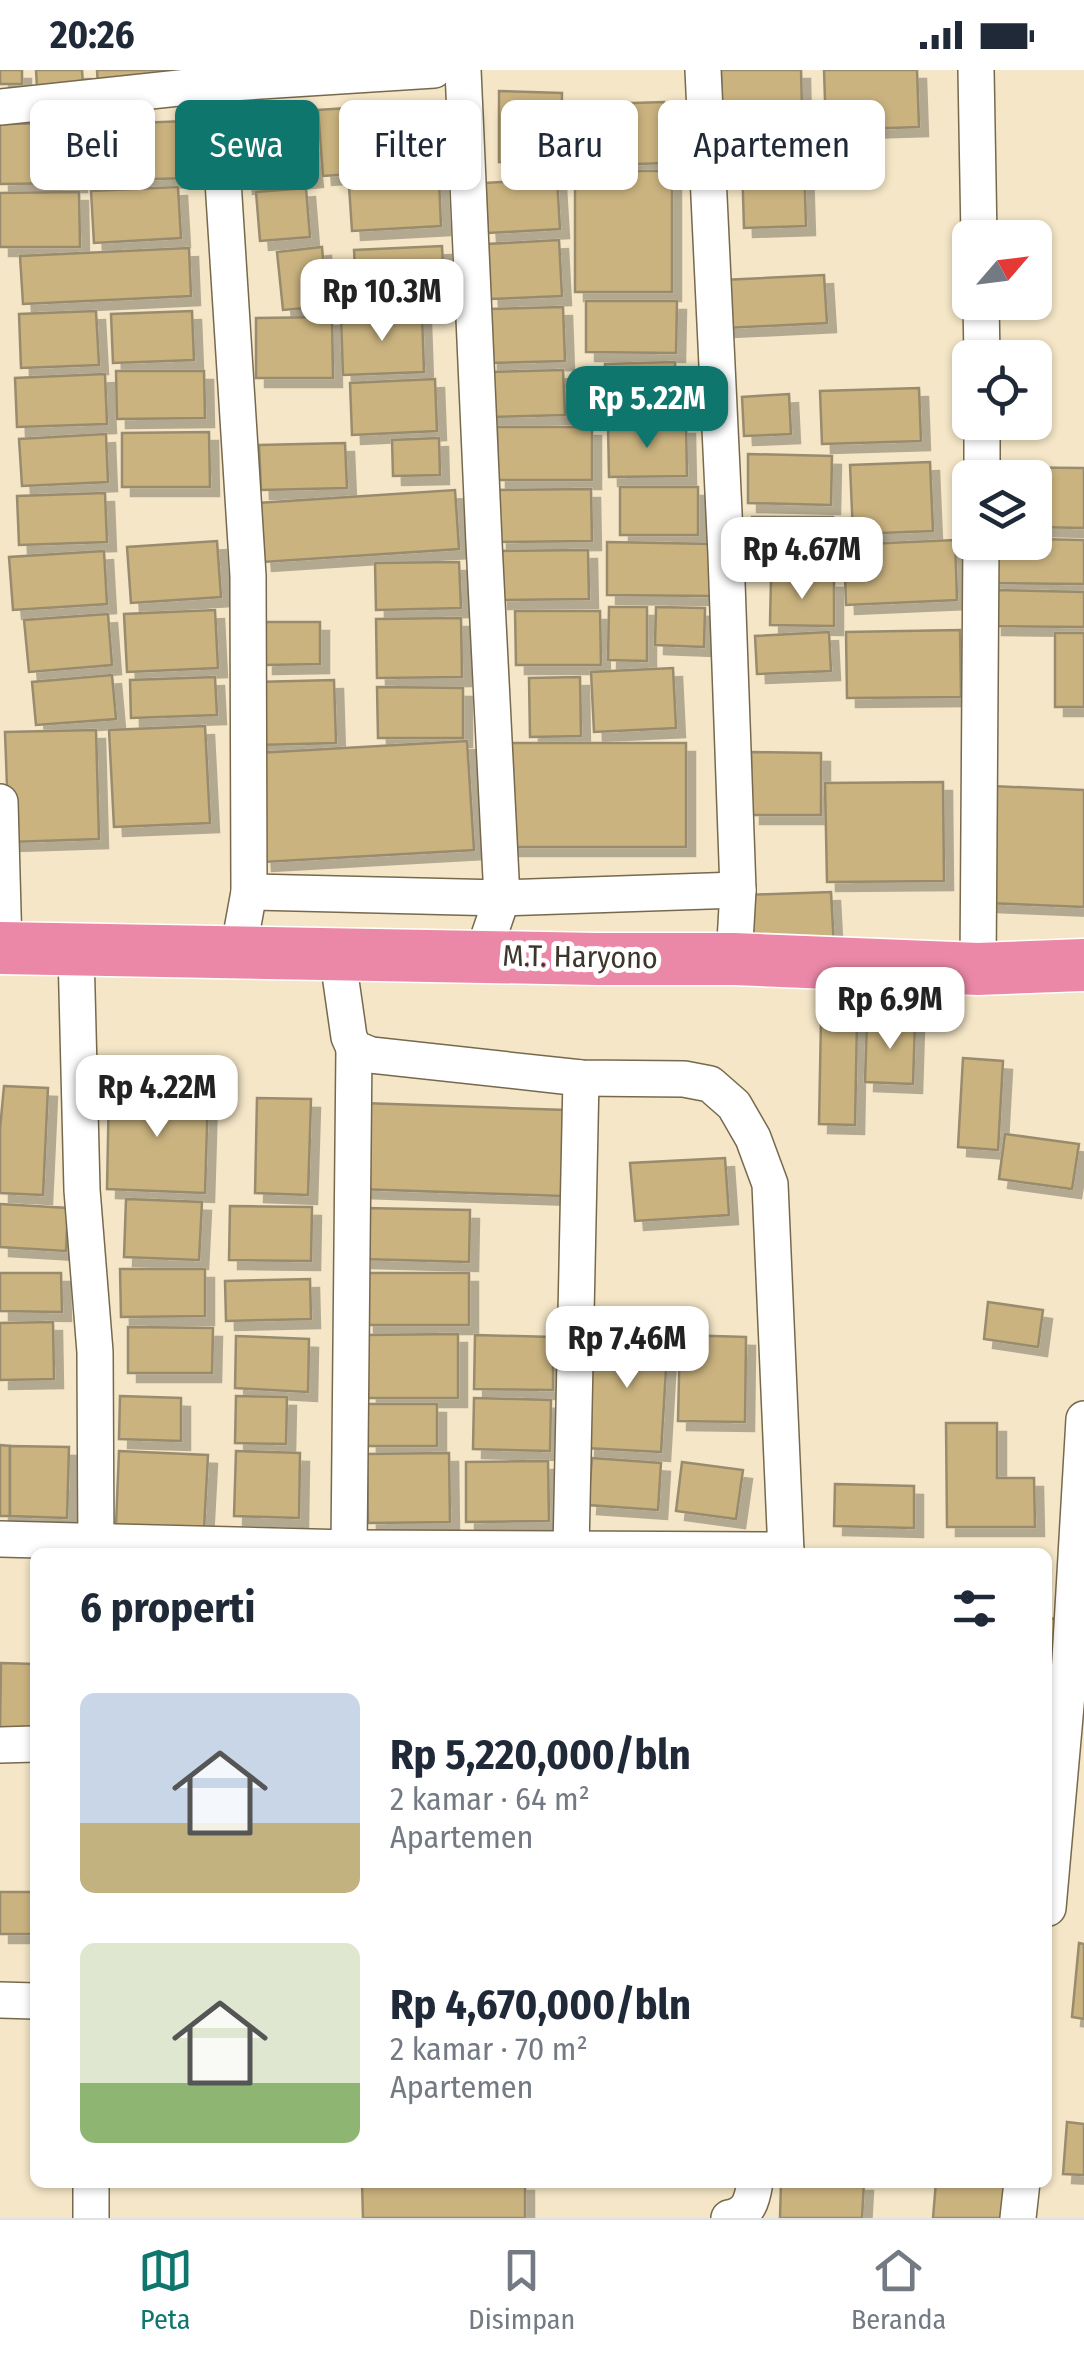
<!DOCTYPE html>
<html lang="id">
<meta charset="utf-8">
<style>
:root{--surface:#fff;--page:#f2f2f3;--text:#1f2937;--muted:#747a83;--line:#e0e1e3;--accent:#0f766e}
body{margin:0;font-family:"Fira Sans Condensed",sans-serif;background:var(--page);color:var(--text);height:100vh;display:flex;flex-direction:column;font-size:38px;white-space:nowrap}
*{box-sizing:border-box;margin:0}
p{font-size:32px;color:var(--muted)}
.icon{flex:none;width:55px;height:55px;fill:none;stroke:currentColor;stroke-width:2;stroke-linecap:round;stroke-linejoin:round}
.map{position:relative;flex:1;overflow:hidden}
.side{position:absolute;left:30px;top:1478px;width:1022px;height:640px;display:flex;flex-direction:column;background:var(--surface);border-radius:15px;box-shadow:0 2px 8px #0004}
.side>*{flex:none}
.top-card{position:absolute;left:30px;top:30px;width:1025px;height:90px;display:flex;gap:20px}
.needle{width:65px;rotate:62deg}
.buttons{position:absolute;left:952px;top:150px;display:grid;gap:20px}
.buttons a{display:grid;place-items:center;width:100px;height:100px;border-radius:15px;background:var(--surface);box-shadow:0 2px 8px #0004;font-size:50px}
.price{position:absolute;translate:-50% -85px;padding:0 22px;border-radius:20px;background:#fff;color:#222;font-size:32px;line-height:65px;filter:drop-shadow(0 2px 5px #0008)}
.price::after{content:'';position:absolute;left:50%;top:60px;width:30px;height:22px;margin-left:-15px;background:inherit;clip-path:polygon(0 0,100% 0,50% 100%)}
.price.current{background:var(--accent);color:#fff}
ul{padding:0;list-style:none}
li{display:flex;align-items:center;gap:30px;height:250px;padding:0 50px}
li span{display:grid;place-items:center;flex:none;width:280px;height:200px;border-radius:15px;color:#555}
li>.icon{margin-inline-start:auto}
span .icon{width:120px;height:120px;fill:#fffc;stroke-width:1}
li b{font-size:42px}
h2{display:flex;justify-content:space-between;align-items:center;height:120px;padding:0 50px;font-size:42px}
.pill{padding:0 35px;border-radius:15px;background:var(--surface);box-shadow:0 2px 8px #0004;font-size:35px;line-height:90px}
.pill.current{background:var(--accent);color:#fff}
.status{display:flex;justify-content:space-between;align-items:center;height:70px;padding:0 50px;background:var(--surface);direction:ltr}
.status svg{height:28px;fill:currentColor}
.tab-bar{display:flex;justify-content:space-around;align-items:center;height:140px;border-top:2px solid var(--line);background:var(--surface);font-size:28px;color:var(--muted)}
.tab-bar a{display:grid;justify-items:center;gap:5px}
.tab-bar .current{color:var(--accent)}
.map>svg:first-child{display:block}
.building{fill:#cab37f;stroke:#998c6e;stroke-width:2.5;filter:url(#shadow)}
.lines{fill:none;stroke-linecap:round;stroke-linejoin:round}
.minor-casing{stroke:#76694d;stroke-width:38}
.highway-casing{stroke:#fff;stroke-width:55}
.minor{stroke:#fff;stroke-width:35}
.highway{stroke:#eb88a8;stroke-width:52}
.labels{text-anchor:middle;stroke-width:10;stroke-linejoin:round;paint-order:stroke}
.street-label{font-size:30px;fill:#3d372b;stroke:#fff}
</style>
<div class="status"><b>20:26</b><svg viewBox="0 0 49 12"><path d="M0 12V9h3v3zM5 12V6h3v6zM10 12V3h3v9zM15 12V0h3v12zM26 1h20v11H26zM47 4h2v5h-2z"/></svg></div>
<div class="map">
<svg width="1084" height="2148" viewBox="0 0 1084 2148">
<defs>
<filter id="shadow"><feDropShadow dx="9" dy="9" stdDeviation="0" flood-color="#0004"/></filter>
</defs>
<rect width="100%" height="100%" fill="#f4e6c6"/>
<!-- building -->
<g class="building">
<rect x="0" y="0" width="22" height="14"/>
<polygon points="36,0 82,0 83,15 37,18"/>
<polygon points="97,0 167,0 168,12 98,16"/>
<polygon points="721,0 801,0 802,39 722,40"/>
<polygon points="824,0 917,0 919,57 826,60"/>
<polygon points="499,21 562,23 561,93 499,92"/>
<polygon points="437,32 441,98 323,106 318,40"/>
<polygon points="664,32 667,93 603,95 601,34"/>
<polygon points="306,36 314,108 244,115 237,42"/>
<polygon points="806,44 806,83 732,84 732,45"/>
<polygon points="186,51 188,108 88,111 86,55"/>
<polygon points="76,53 78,113 0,114 0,54"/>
<polygon points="804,92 806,156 744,158 742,94"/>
<rect x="575" y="101" width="97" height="121"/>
<polygon points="557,109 560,159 488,163 485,113"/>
<polygon points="439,111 441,156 352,161 349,116"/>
<polygon points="178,117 181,168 94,173 91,121"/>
<polygon points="306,118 310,167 260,171 256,122"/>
<polygon points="79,122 80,177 0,177 0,123"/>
<polygon points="559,170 562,226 490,229 487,174"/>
<polygon points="442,176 445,234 357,238 354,180"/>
<polygon points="322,177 327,236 283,240 277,182"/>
<polygon points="189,178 191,226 23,234 20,186"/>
<polygon points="824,205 827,253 725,258 723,210"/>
<polygon points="586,231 677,231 676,283 586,282"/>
<polygon points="563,237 565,291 489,293 488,239"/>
<polygon points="96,241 99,295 21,298 19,244"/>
<polygon points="192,241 194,290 113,293 111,244"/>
<polygon points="422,244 424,302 343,305 341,247"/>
<polygon points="332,247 333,308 256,308 256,248"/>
<polygon points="675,292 677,336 606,338 605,294"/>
<polygon points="563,300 565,345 489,347 488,302"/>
<polygon points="116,301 204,301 205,348 117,349"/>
<polygon points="105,304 107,354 17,357 15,308"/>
<polygon points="435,309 437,361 352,365 350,313"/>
<polygon points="919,318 921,371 822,374 820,321"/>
<polygon points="789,324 791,364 744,366 742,327"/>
<polygon points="608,355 686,355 687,406 609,407"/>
<rect x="497" y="357" width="95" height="53"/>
<polygon points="209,362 210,417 122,417 122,363"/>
<polygon points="106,364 108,412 22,416 19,369"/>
<polygon points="439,368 440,405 393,406 392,370"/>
<polygon points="345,373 347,418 261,420 259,375"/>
<polygon points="748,384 832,386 831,435 748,433"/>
<polygon points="930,392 933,461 853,464 850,395"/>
<polygon points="990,397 1084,398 1084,458 1035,457 1035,408 990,408"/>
<rect x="620" y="417" width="78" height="48"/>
<polygon points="591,419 592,471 498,472 498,420"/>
<polygon points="455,420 459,479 263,492 258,433"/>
<polygon points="105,423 107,472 19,475 17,426"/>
<polygon points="752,447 833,447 833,498 752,497"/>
<polygon points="1035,469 1084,470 1084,514 988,513 988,472 1035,472"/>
<polygon points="955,470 957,530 846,535 844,475"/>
<polygon points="217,471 221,527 131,533 127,477"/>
<polygon points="607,472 712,474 712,526 607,525"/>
<polygon points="588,480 589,529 499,530 498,481"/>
<polygon points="104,481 107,534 13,540 9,487"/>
<polygon points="459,492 461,538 376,540 375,493"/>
<polygon points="771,508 834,509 834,556 770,555"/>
<polygon points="993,520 1084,522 1084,557 993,556"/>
<polygon points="609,537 647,537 647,591 608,590"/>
<polygon points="656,537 705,538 704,577 655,575"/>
<polygon points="215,540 218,598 127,602 124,544"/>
<polygon points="515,541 600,541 601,595 516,595"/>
<polygon points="108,544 112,595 29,602 24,550"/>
<polygon points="461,548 462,607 377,608 376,549"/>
<polygon points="264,552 320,552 320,594 264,595"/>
<polygon points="960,560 961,627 847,628 846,562"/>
<polygon points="829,562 831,601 757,604 755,566"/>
<rect x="1055" y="563" width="29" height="74"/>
<polygon points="673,598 676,658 594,662 591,602"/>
<polygon points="112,605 116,649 36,655 32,612"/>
<polygon points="215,607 217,645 131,648 130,610"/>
<polygon points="580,607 581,666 530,667 529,608"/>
<polygon points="334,610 336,673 257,675 255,612"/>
<polygon points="377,617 463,618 463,668 378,668"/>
<polygon points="205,656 210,753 114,757 109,660"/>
<polygon points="96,660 99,769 9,772 5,662"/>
<polygon points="467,671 474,780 263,792 257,683"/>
<polygon points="507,673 686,673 686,777 508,777"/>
<polygon points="751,682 821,683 821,745 751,745"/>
<polygon points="943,712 944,811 827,812 825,713"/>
<polygon points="992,716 1084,720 1084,837 988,833"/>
<polygon points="831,822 834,877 748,881 746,825"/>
<polygon points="821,949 857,950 855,1055 819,1054"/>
<polygon points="867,950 915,951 913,1014 865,1012"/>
<polygon points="963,988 1003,991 998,1080 958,1077"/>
<polygon points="4,1016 48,1018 43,1125 0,1123 0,1059"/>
<polygon points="109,1018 208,1022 205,1123 107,1119"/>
<polygon points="257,1028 311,1029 308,1125 255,1123"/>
<polygon points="362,1033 566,1040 563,1126 359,1119"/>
<polygon points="1005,1064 1079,1074 1072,1119 999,1109"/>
<polygon points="725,1088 729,1145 635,1151 630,1093"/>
<polygon points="126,1129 202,1132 199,1190 124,1187"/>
<polygon points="0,1134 68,1138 66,1181 0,1177"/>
<polygon points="230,1136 312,1137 311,1191 229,1190"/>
<polygon points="364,1138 470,1140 469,1192 363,1189"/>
<polygon points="120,1199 205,1199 205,1246 121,1247"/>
<polygon points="0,1203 61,1203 62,1242 0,1241"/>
<rect x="365" y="1203" width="104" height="52"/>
<polygon points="310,1209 311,1249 226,1251 225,1211"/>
<polygon points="988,1232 1043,1240 1038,1277 984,1269"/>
<polygon points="53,1252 54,1309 0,1310 0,1253"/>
<polygon points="128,1257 213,1258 212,1303 128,1303"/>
<polygon points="593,1260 668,1266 661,1382 586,1378"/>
<polygon points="458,1264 458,1328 368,1328 367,1265"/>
<polygon points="475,1265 553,1267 553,1320 474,1319"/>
<polygon points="680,1265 746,1267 745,1352 678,1351"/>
<polygon points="236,1266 309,1269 308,1322 235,1318"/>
<polygon points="120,1326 181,1328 181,1371 119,1369"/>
<polygon points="236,1326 287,1327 286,1374 235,1373"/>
<polygon points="474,1328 551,1330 550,1381 473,1379"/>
<polygon points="367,1334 437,1334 437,1376 368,1376"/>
<polygon points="946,1353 997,1353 997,1408 1034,1408 1035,1457 947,1457"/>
<polygon points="0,1375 10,1376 10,1446 0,1446"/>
<polygon points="10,1376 69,1377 67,1448 10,1446"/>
<polygon points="119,1381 208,1385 204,1459 116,1455"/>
<polygon points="236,1381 300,1383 299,1448 234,1446"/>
<polygon points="449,1383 450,1452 368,1453 367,1384"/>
<polygon points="592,1388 661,1393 658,1440 588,1435"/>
<polygon points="548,1391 549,1451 466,1452 466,1392"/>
<polygon points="682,1392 743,1400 736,1449 676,1441"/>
<polygon points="835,1414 914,1416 914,1458 834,1456"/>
<polygon points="1048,1548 1057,1549 1048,1634"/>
<polygon points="1,1593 35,1594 35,1659 0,1658"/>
<rect x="0" y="1822" width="35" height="42"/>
<polygon points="1079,1873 1084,1874 1084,1949 1072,1947"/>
<polygon points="1067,2052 1084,2054 1084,2105 1063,2104"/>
<polygon points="362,2112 525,2112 525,2148 363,2148"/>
<polygon points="781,2112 864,2112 862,2148 780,2148"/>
<polygon points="936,2112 1008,2112 1004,2148 933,2148"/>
</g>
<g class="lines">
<defs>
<g id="minor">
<polyline points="216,0 248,506 249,822 238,882"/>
<polyline points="463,0 484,473 502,828 482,886"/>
<polyline points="703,0 726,485 738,820 734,889"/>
<polyline points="976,0 979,168"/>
<polyline points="0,37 216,14 434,0"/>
<polyline points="981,232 982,288"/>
<polyline points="982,408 982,352"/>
<polyline points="0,732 4,878"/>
<polyline points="249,822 502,828 738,820"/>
<polyline points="76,881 82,1120 95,1282 96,1482"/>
<polyline points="337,883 349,967 354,978 371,985 581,1008 684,1009 710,1014 734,1035 753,1068 770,1114 786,1482"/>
<polyline points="978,899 981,472"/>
<polyline points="0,1469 349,1478 354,978"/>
<polyline points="349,1478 786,1480"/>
<polyline points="571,1480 581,1008"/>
<polyline points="0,1675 35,1674"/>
<polyline points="1048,1838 1070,1590 1084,1349"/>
<polyline points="0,1930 35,1931"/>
<polyline points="91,2148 91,2112"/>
<path d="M729,2148C749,2144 752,2131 755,2112"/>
<polyline points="1018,2148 1022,2112"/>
</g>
<polyline id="highway" points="0,878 597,889 734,889 978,899 1084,895"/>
</defs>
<!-- minor casing -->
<use href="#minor" class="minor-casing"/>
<!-- highway casing -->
<use href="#highway" class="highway-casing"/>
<!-- minor -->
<use href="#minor" class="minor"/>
<!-- highway -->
<use href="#highway" class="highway"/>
</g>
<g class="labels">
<!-- street labels -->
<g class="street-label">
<text transform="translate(580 887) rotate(1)" y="10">M.T. Haryono</text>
</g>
</g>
</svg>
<div class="buttons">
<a><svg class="needle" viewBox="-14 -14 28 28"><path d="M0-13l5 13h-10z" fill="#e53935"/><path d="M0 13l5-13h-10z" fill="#747a83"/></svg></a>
<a><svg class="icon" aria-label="locate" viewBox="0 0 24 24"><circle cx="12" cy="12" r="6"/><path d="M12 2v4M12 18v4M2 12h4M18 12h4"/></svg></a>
<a><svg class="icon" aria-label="layers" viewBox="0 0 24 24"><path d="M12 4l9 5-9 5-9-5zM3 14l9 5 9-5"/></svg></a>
</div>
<b class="price" style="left:382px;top:274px">Rp 10.3M</b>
<b class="price current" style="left:647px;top:381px">Rp 5.22M</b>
<b class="price" style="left:802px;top:532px">Rp 4.67M</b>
<b class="price" style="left:890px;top:982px">Rp 6.9M</b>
<b class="price" style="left:157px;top:1070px">Rp 4.22M</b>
<b class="price" style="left:627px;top:1321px">Rp 7.46M</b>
<div class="top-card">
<a class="pill">Beli</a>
<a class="pill current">Sewa</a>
<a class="pill">Filter</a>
<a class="pill">Baru</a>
<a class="pill">Apartemen</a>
</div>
<section class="side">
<h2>6 properti<svg class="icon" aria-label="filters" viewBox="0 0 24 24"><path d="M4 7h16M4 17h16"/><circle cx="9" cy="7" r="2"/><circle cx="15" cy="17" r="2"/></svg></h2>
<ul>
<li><span style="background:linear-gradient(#c9d6e8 65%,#c2b280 0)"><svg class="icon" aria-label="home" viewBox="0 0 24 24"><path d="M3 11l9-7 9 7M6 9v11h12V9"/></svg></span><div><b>Rp 5,220,000/bln</b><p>2 kamar · 64 m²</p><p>Apartemen</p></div></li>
<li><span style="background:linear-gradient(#dfe7d0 70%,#8fb573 0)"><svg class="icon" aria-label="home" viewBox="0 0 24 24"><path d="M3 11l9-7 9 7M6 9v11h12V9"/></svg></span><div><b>Rp 4,670,000/bln</b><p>2 kamar · 70 m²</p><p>Apartemen</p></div></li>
</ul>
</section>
</div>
<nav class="tab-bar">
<a class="current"><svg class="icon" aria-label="map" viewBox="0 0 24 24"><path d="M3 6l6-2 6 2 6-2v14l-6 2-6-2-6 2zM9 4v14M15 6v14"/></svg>Peta</a>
<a><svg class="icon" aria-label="saved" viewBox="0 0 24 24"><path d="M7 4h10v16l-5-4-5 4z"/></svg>Disimpan</a>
<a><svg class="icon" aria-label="home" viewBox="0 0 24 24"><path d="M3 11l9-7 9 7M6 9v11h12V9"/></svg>Beranda</a>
</nav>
